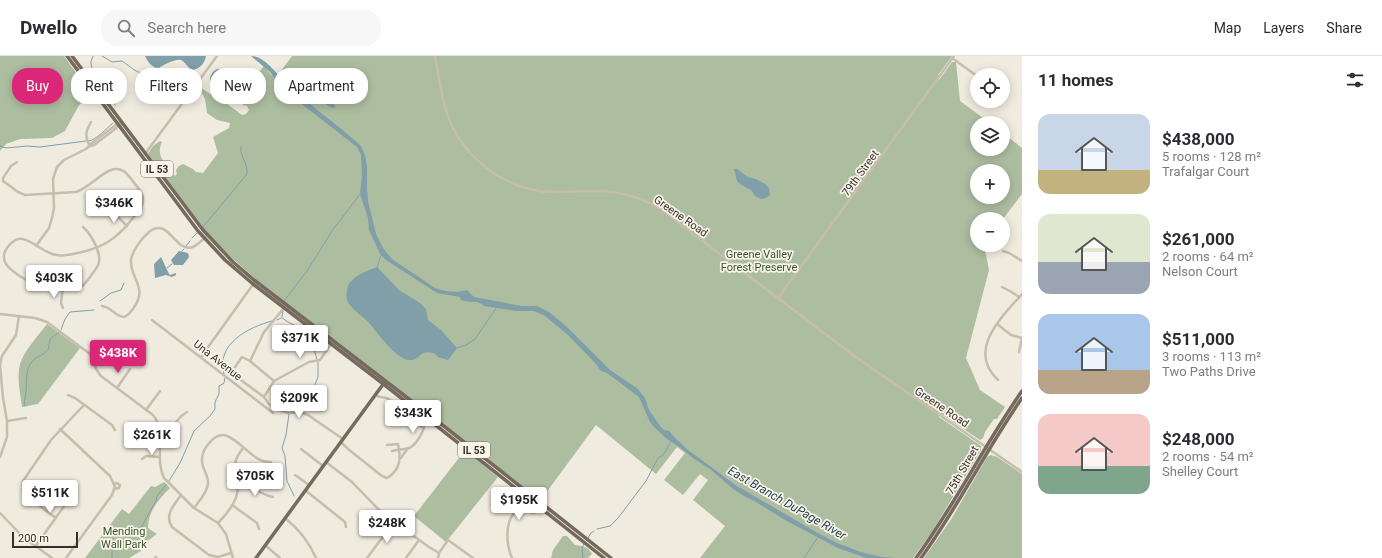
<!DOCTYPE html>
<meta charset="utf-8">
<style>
:root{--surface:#fff;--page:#f7f7f7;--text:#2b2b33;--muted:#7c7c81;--line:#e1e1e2;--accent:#db2777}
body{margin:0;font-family:Roboto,sans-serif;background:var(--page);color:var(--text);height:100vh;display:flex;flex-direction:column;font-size:15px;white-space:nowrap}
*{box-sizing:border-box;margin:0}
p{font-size:13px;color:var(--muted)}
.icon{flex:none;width:22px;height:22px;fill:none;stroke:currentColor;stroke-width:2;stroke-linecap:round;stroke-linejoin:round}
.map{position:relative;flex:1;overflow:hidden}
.side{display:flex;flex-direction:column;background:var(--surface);width:360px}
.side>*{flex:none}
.guide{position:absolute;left:12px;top:12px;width:380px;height:36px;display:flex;gap:8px}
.buttons{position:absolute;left:970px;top:12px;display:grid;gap:8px}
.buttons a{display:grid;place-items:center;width:40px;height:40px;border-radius:50%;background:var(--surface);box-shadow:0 2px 10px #0003;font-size:20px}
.scale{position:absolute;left:12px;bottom:10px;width:66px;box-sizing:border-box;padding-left:4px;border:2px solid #35302a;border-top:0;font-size:11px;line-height:14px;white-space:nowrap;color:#35302a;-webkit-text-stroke:3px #f8f4ea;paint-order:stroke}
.price{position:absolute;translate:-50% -34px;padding:0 9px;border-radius:4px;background:#fff;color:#222;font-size:13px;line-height:26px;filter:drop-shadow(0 1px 2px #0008)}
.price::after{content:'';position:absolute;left:50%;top:24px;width:12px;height:9px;margin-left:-6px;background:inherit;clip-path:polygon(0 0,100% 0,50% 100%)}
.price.active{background:var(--accent);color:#fff}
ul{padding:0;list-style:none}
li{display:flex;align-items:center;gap:12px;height:100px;padding:0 16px}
li span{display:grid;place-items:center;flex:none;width:112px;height:80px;border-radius:12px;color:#555}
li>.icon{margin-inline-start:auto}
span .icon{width:48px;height:48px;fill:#fffc;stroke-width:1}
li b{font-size:17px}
h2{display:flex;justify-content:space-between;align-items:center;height:48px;padding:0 16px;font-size:17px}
.chip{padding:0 14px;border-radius:16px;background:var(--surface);box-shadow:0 2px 10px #0003;font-size:14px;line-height:36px}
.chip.active{background:var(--accent);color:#fff}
header{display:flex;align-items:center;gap:24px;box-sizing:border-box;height:56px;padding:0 20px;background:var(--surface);border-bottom:1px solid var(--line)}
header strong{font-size:19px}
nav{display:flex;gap:22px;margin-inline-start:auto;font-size:14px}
.search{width:280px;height:36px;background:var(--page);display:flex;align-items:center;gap:10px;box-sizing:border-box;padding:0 14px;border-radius:16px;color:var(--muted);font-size:15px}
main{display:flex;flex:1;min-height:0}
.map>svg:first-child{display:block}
.green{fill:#adbda0;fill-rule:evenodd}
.water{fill:#819fa9}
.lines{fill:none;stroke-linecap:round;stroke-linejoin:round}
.stream{stroke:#819fa9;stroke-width:1}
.minor{stroke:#c6beac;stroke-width:2.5}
.major{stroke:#756a5d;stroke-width:3.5}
.labels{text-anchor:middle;stroke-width:3.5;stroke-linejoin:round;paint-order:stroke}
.shield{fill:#f8f4ea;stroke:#706b64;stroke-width:1}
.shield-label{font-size:10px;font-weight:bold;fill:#35302a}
.street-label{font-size:11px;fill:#35302a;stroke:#f8f4ea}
.park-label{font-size:11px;fill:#3e5130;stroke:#f8f4ea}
.water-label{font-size:12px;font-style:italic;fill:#244552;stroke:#f8f4ea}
</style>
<header>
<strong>Dwello</strong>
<div class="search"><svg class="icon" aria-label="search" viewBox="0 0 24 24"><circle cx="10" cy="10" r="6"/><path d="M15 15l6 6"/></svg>Search here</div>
<nav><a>Map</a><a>Layers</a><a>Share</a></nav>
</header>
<main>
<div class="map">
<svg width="1022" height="502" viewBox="0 0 1022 502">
<rect width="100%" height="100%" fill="#f0ebdf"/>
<!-- green -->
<g class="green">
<polygon points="0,0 64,0 92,39 79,49 65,75 52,82 20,83 6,88 0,95"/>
<path d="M292,0H952L938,19L939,24L952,6H956L960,45L990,67H977V93H1003V77L1022,92V138L1003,163H977V189H984L989,214L966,302L980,334L1005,351L997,363H994L985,376L983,382L980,384L938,356L939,361L981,390V394L932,476L913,502H700L725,470L693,444L708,424L700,418L683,439L664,424L685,397L677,391L656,418L596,369L540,445L258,225L234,204L204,174L148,98L153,90L160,85L162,86C155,101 166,108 175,120L177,118L176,114L179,110L183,108L193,113L196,116L203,117L218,97L213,81L229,72L230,67L217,64L207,57L205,43L201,35L203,33L212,39L224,43L226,47L242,59L246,58L249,54L247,50L243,49L241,46L244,38L242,35V31L228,15L229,14L248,29L264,10L275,23ZM977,115H1003V141H977Z"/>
<path d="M47,268L80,292L38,348L22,351C20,336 15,315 23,301C29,289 39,279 47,268Z"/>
<polygon points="465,394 498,421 446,486 414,460"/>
<polygon points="991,399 997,401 1022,418 1022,502 924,502 952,462 987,401"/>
<path d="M164,426L170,432C159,443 148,455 148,472L157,478L139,491L141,495L129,502H85L122,453L129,458L151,430L155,431Z"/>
<path d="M563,480H567L575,489C582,490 589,491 592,498L588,502H551L553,494Z"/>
</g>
<!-- water -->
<g class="water">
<path d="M145,0H206C205,7 199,14 191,14C188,11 185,6 181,4C177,2 162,9 159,12C152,12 148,6 145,0Z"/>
<path d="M251,0C264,0 274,15 283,24C307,48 336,67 361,90L365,99L367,110V133L368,145L376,178L383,192L392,203L435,232C445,236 457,237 467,234L474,241L522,250H537L549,256L566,270L610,314L638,333L645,342L649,354L660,370L664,374L669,375L674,381L688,394L737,430L816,476L837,487L861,496L882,501L896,502H866L838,492L785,464L756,446L744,440L733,433L710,413L693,402L678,390L667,383L653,370L650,366L639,341L607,317L601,315L596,308L568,279L545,260L534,255H517L484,250C478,243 469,248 461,244L460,241L437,237L386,204L380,198L369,174L368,162L360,138L362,118L361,99L357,91L281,32L270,16Z"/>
<path d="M293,12H297L300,14C301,20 309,27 315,30C318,32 323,32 326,35C330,39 331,46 336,51L332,52L318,44L308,40L289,21L287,14Z"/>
<path d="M217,13L228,15L242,31V35L238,34C229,40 221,42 213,30C212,29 211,27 210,25C210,19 212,16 217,13Z"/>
<polygon points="734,113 737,113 748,121 756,123 765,128 769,132 770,139 766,142 761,143 755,140 752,135 740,128 737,125"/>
<polygon points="179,195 188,197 189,201 183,209 174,209 171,204"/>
<polygon points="161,201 169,218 170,219 176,217 176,219 172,221 166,219 155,222 154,208"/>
<path d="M377,211L399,234L420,247L426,253L428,264L441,274L457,292L448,304L438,301L434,297C431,297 426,296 424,297C418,300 416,305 408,304C395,301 378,278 370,268C364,261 355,256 350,249C346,244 346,240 347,234C350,220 365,216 377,211Z"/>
</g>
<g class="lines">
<!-- stream -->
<g class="stream">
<path d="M93,0C93,1 91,5 91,6C90,17 112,36 115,49"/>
<path d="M102,0L112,6L122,5C131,11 140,21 152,17L155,12"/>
<path d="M89,85C96,84 107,72 113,67"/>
<polyline points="0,90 6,92 27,90 40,91 86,85"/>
<path d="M203,171L247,118C248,107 239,98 241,91"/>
<polyline points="192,182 197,177"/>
<polyline points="186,190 190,185"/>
<polyline points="182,195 184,193"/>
<polyline points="377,211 381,199"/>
<polyline points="167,212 172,208"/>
<polyline points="100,245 111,237 121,234 124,227"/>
<polyline points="284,245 307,215 332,175 361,137"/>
<polyline points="282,261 283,255"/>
<path d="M282,262C287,266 293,268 298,272C309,280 314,291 317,304"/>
<polyline points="277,264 281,262"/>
<polyline points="61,274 65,263 70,256 94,254"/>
<polyline points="457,292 466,289 475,283 497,251"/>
<path d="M224,318C215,288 249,271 272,265"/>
<path d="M25,350C23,345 26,340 26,335C27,322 25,310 36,302C41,299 45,298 49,292C48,284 52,280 59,277"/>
<polyline points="288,351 288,343 313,334 318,321 318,306"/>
<polyline points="289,358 286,379 282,392 285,400 287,425 294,440"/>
<polyline points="657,403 664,398 671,385"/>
<polyline points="169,425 180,407 194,375 210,360 215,353 215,346 219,338 219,330 224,327 225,322"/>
<polyline points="141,472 156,445 157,440 167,428"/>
<polyline points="597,473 610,470 618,462 646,425 657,404"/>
<polyline points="588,482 591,477 594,475"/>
<path d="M112,502V494L114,489C124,486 128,487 132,474L131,471L138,472"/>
<polyline points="583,502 582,492 584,488"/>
<polyline points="804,502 818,481"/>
</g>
<!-- minor -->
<g class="minor">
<path d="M435,0C439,20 441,41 448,60C464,104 508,136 555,136C597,136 620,130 659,152L853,299L1022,416"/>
<polyline points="952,2 977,20"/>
<polyline points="90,90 94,89 123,67"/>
<path d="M90,90C84,80 86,75 91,66"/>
<polyline points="145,98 217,0"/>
<path d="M17,106L11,110L3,122V125L18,136L25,139L76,136C89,132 105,113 115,113C123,112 128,119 132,124C136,130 144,137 143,145C143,150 139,155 136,158C122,177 109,189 86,195C76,197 66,201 56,199C37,196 23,169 7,192C4,196 3,201 5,206C8,213 21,221 28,225C37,229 70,235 79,232C84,230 87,225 90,221C93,216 98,212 99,206C101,195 90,177 83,171"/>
<polyline points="114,155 117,160 127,170"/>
<polyline points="36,190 49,172 52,162 54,152 53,123 57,111 64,104 86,93 92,87 121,65"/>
<polyline points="1003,195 1009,197 1022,205"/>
<polyline points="63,231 61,247 63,252"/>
<polyline points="1002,231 1010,235 1019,241"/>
<polyline points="778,242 954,0"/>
<path d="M102,250C111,251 116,261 124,261C128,260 130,256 133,253C149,231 130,224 131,204C132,195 142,182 149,176C169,160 174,197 193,191C197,189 201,185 205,182"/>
<path d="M0,258L35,262L47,266L90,298L96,313L101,320L153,359C167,376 154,402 164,422L194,452L218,467L226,478L233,502"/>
<polyline points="152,264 273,357"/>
<polyline points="997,268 1011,279 1022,282"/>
<polyline points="1019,296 1022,282"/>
<polyline points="90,298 101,292"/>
<polyline points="201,301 254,227"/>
<polyline points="250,305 264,276 284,252"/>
<path d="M998,324C966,294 1002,261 1022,238"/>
<polyline points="274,325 250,305 242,301 233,314 234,319 264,341 268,347 274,352 288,357 300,356 308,359 343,383"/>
<polyline points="117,332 130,313"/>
<polyline points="68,339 75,342 112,369 115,374"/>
<polyline points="375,339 380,341 387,342 424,373"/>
<polyline points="264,341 274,325 309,306 320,304 331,288"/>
<polyline points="146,354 160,335"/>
<polyline points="7,365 26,362"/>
<polyline points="60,373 110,420 115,431 112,439 66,502"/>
<path d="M160,374C179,371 174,363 187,356"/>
<path d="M341,386L348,393L382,420L387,422C401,414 401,401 398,388L387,389"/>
<polyline points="301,393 323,410"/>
<path d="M392,395C398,393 407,394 411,391C417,387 424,375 424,369L420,365L422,359"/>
<polyline points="0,401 7,381 7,365 3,342 0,309 2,300 16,279 19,260"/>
<polyline points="401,402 408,392"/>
<polyline points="142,403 146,400 159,401"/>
<polyline points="326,406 352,426 383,458 429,491 439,497"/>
<polyline points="295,419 309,429"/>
<polyline points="114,428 117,427 120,429 119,432 114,433"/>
<path d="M239,428C255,429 259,439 273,441"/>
<polyline points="305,434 345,466 346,471"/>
<path d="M181,439C174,449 164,459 172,471L209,499L218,501L231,497"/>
<polyline points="232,449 257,467 259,473"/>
<path d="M194,452C199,445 207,437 208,428C209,420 202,413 202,405C201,394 215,375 227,380C243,386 253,407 271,406"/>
<polyline points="0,457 23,481 52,502"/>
<polyline points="56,462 27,441 23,435 23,425 51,384 84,349"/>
<path d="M285,462C299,473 309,486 316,502"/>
<path d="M218,467C228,457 239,444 238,429C238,409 229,411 243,392"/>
<polyline points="265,489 280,502"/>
<path d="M35,491L72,439C74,431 70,427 62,425"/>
<polyline points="155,502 156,501"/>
<polyline points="367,502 394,466"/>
<polyline points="406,502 419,484"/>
<polyline points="438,502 439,497 448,484 473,502"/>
<path d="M512,502C506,490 503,457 522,454C526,454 530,457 534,457L540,451"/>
</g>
<!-- major -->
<g class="major">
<polyline points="67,0 198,175 225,204 253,228 386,330 604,502"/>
<polyline points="72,0 203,174 233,206 254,224 431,360 611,502"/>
<polyline points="256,502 384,327"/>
<path d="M916,502C955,449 984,389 1022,335"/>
<path d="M921,502C958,451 986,394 1022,342"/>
</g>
</g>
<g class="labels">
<!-- shield labels -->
<g class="shield">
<rect x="141" y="105" width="32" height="16" rx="3"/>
<rect x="458" y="386" width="32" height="16" rx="3"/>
</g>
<g class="shield-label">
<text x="157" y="117">IL 53</text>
<text x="474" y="398">IL 53</text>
</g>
<!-- street labels -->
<g class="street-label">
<text transform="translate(860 117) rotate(-54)" y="4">79th Street</text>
<text transform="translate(681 160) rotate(35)" y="4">Greene Road</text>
<text transform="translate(218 304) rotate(38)" y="4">Una Avenue</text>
<text transform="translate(942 351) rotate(34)" y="4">Greene Road</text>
<text transform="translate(962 414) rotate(-60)" y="4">75th Street</text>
</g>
<!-- park labels -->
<g class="park-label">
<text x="759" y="202">Greene Valley<tspan x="759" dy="13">Forest Preserve</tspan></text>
<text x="124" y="479">Mending<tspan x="124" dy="13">Wall Park</tspan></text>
</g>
<!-- water labels -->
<g class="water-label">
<text transform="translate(787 447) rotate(30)" y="4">East Branch DuPage River</text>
</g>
</g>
</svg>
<div class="buttons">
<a><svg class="icon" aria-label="locate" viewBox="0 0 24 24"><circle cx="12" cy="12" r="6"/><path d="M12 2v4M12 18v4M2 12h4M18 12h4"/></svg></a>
<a><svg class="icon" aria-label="layers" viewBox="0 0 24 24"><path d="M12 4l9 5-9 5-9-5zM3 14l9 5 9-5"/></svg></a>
<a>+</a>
<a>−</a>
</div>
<div class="scale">200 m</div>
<b class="price" style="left:114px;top:168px">$346K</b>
<b class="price" style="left:54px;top:243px">$403K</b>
<b class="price" style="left:300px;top:303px">$371K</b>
<b class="price active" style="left:118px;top:318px">$438K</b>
<b class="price" style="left:299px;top:363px">$209K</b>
<b class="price" style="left:413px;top:378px">$343K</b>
<b class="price" style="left:152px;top:400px">$261K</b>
<b class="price" style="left:255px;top:441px">$705K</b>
<b class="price" style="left:50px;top:458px">$511K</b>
<b class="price" style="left:519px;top:465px">$195K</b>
<b class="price" style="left:387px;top:488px">$248K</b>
<div class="guide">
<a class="chip active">Buy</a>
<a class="chip">Rent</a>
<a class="chip">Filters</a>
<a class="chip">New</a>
<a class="chip">Apartment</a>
</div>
</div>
<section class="side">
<h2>11 homes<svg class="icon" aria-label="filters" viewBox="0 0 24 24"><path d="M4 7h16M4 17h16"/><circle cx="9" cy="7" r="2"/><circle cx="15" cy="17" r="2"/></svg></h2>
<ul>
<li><span style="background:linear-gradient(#c9d6e8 70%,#c2b280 0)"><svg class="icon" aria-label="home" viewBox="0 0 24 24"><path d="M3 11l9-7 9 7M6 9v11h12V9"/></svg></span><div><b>$438,000</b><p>5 rooms · 128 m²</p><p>Trafalgar Court</p></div></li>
<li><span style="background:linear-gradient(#dfe7d0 60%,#9aa5b1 0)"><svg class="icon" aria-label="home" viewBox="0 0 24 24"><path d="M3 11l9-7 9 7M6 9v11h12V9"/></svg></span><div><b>$261,000</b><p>2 rooms · 64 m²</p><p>Nelson Court</p></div></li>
<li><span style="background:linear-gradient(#a9c7e8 70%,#b9a48a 0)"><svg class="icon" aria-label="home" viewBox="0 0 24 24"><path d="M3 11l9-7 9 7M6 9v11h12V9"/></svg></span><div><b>$511,000</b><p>3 rooms · 113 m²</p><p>Two Paths Drive</p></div></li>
<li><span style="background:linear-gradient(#f6c9c9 65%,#7fa58c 0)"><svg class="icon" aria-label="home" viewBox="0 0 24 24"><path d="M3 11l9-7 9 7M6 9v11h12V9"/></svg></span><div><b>$248,000</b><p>2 rooms · 54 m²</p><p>Shelley Court</p></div></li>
</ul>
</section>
</main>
